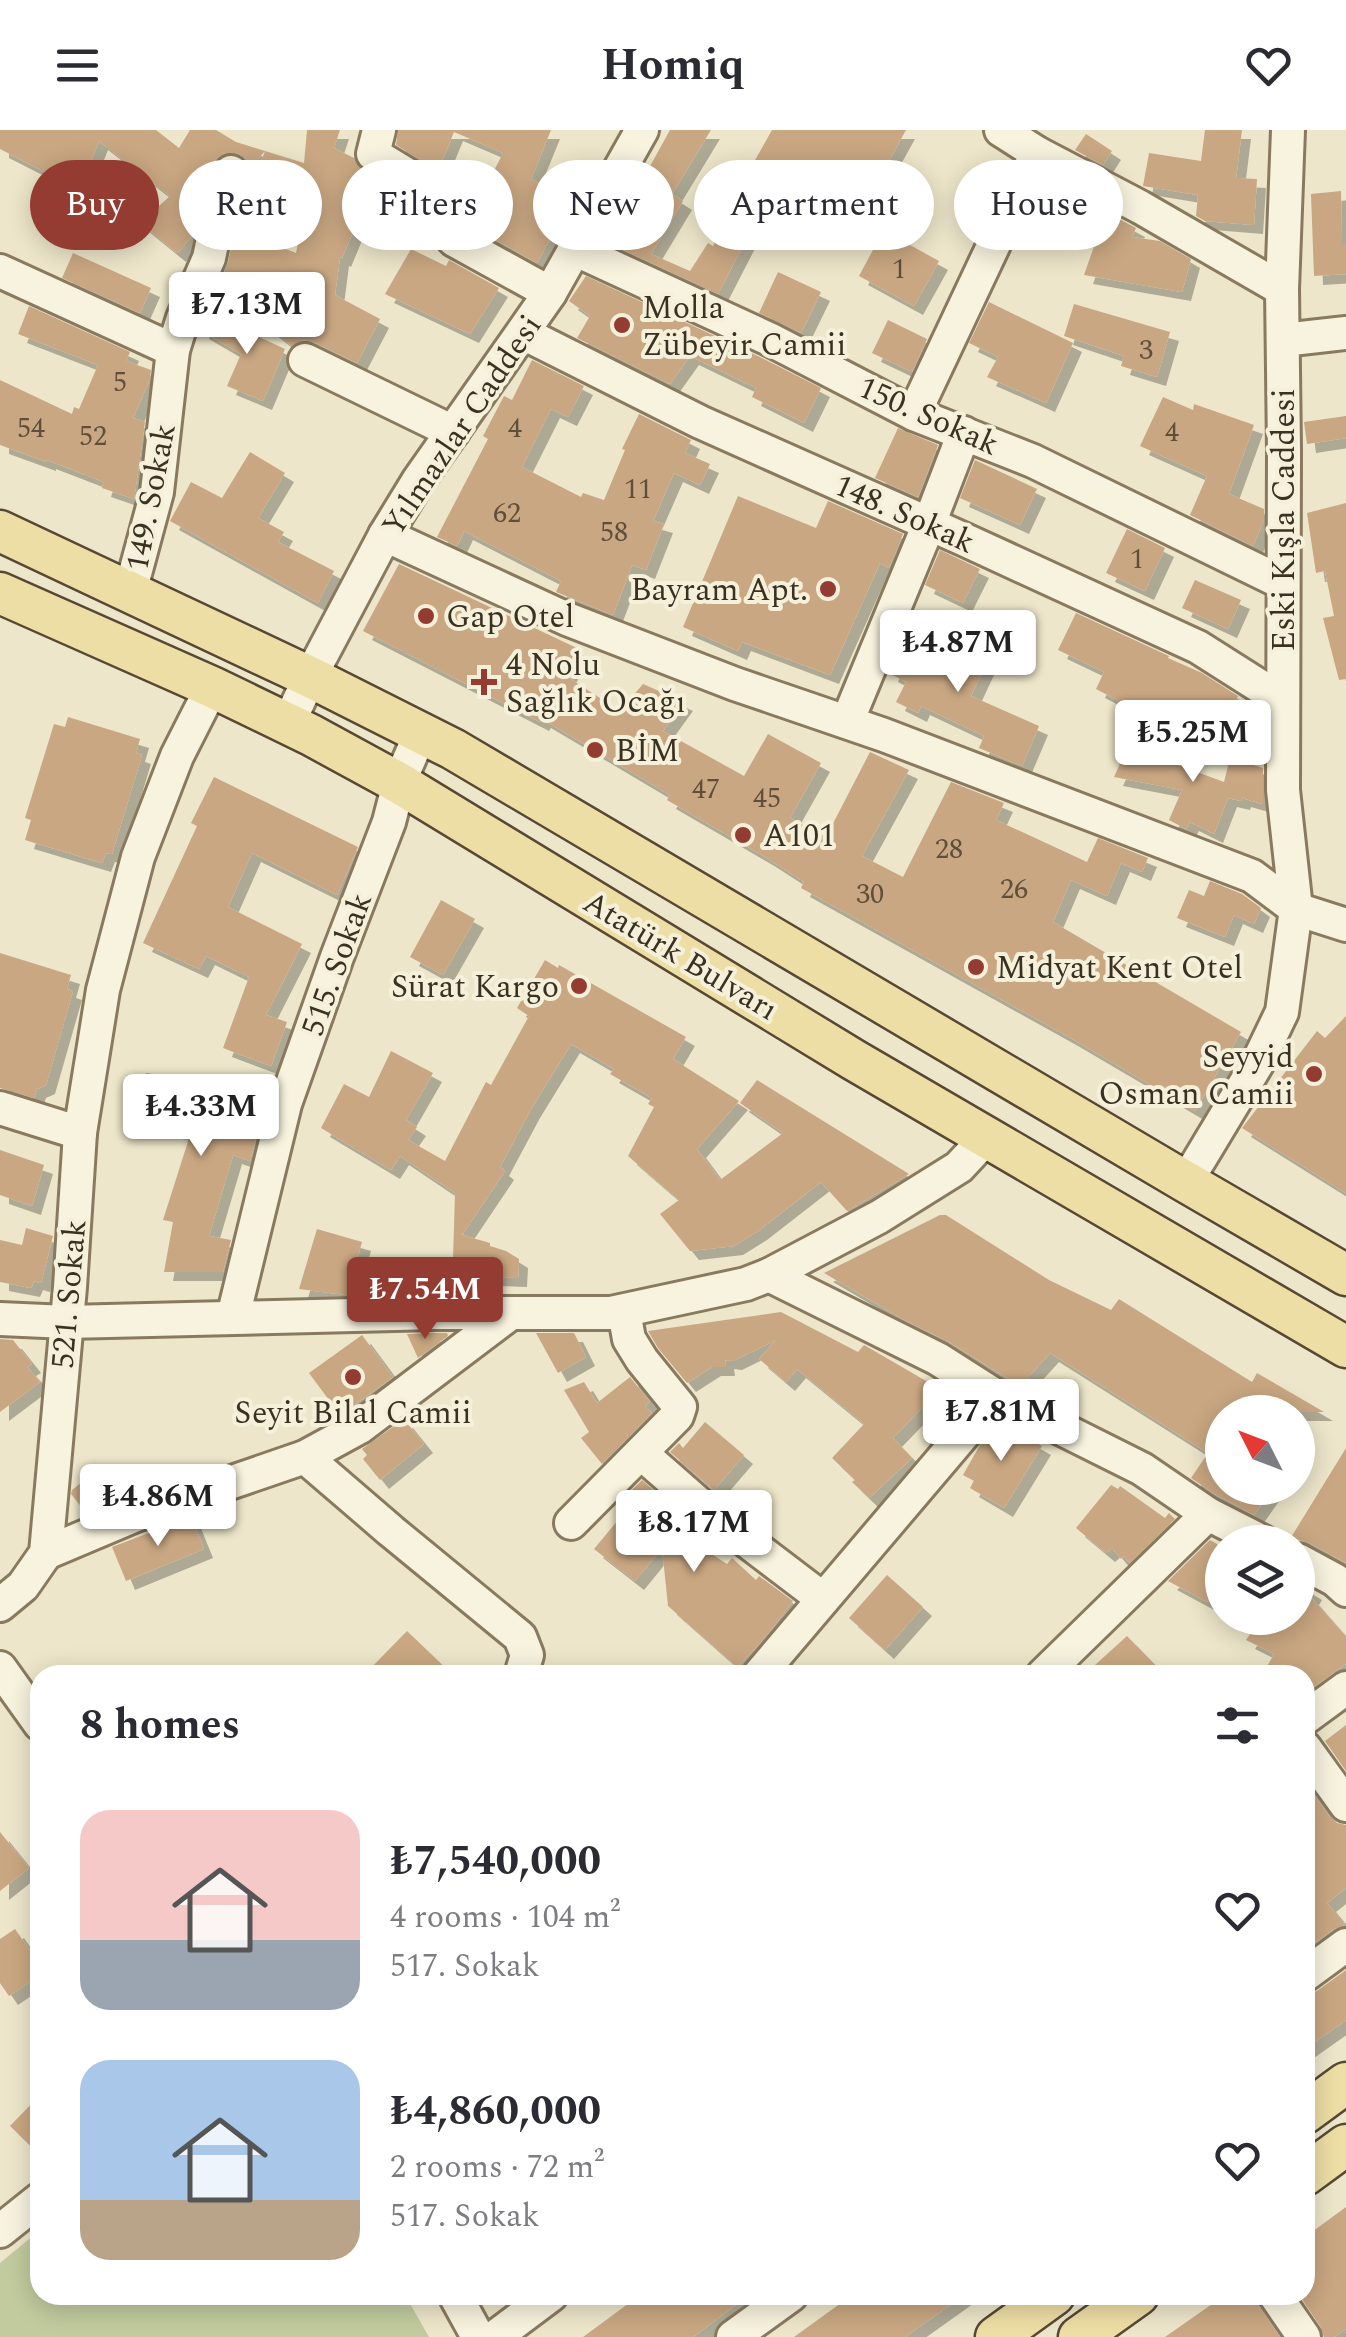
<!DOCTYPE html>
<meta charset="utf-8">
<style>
:root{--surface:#fff;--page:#f2f2f3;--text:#2b2b33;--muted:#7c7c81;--accent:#953c32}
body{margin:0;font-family:Spectral,serif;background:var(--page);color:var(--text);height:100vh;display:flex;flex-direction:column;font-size:38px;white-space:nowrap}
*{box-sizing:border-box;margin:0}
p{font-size:32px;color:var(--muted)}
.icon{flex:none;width:55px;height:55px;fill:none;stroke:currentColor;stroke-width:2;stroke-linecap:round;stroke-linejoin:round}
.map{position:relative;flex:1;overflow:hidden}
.panel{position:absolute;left:30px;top:1535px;width:1285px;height:640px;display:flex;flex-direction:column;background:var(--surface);border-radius:30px;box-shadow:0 5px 25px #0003}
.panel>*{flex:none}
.hud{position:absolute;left:30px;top:30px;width:1288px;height:90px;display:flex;gap:20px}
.needle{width:65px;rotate:312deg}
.buttons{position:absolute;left:1205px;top:1265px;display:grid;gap:20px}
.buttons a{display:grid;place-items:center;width:110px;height:110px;border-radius:50%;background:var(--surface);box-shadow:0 5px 25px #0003;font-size:50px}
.price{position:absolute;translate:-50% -85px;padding:0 22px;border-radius:10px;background:#fff;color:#222;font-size:32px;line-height:65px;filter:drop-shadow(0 2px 5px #0008)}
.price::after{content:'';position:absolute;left:50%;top:60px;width:30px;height:22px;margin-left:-15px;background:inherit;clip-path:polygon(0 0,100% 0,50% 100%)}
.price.current{background:var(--accent);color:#fff}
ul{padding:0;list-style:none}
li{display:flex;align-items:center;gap:30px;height:250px;padding:0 50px}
li span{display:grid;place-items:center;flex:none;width:280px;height:200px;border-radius:30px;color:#555}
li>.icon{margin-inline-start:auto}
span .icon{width:120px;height:120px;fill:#fffc;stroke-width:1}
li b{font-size:42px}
h2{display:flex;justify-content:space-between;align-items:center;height:120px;padding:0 50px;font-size:42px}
.chip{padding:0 35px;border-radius:45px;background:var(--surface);box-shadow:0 5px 25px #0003;font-size:35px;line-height:90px}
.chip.current{background:var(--accent);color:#fff}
header{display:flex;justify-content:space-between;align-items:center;height:130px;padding:0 50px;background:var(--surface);font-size:45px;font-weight:700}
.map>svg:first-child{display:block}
.green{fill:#c1cb9e}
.building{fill:#c9a782;filter:url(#shadow)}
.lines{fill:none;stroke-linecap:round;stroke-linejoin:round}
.minor-casing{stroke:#897a5f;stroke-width:38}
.major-casing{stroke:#584833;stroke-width:45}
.minor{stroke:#f8f3de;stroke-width:32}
.major{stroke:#eddea5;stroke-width:40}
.poi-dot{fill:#953c32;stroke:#f5f0da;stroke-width:4}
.labels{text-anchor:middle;stroke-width:8;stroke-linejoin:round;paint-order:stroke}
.number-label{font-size:28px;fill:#5e4e3a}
.poi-label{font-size:32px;fill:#3b3122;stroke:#f5f0da;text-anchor:start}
.street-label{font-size:32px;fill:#3b3122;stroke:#f5f0da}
</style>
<header><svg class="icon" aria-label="menu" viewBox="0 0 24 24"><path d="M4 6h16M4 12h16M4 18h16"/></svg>Homiq<svg class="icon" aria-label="heart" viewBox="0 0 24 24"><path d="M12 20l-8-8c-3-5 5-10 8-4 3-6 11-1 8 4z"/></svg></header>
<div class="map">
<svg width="1346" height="2207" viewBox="0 0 1346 2207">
<defs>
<filter id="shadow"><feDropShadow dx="9" dy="9" stdDeviation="0" flood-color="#0004"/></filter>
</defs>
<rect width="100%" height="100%" fill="#ede6ca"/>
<!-- green -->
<polygon class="green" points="40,2100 40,2165 405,2165 429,2207 0,2207 0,2133"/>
<!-- building -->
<g class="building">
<polygon points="0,0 156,0 179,18 190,0 216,0 236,12 304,33 307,0 340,0 334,18 354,28 362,40 373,47 370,61 342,128 340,127 335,165 380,189 357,233 313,212 303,210 292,216 218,157 228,132 235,99 296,123 306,72 256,46 265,21 250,38 246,29 236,23 225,23 217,28 212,36 194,104 177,123 140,93 170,66 99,11 74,74 41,57 47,43 0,19"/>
<polygon points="398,0 551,0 531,49 560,63 549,85 560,90 537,133 467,94 503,23 454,2 438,41 396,15"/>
<polygon points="670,0 711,0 672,64 683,71 651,124 690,141 708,113 713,116 746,46 772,0 906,0 875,56 879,58 859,87 939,131 914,176 859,146 874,118 788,59 787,62 782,59 762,103 752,98 718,164 604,111 644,47"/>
<polygon points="1205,0 1242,0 1236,48 1257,49 1254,95 1205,91 1196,86 1198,65 1143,56 1149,23 1201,31"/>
<polygon points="1086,4 1112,21 1103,35 1075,20"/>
<polygon points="1341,61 1342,114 1346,114 1346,144 1314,146 1311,64"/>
<polygon points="1106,82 1136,98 1132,107 1160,111 1191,129 1182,162 1084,145"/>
<polygon points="411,119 446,136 449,130 499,158 470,204 385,164"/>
<polygon points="73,123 151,158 140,183 62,148"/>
<polygon points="778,142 821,162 801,203 759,183"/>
<polygon points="586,146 760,227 821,258 804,293 752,267 756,258 690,226 670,254 577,208 590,186 569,171"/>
<polygon points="989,172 1073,213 1046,273 987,247 998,227 969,213"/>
<polygon points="1074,174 1170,202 1157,247 1121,236 1124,226 1064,206"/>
<polygon points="29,176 130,222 126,231 151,240 150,249 133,288 145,292 134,369 102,358 104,352 47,330 47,332 0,315 0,250 72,284 74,277 79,279 98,235 18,204"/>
<polygon points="207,183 285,219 263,271 227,256 241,224 200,200"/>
<polygon points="888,190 927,209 912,242 872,223"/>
<polygon points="532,230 584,256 568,287 551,279 522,337 581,367 583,363 604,370 625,320 622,319 639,284 691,310 685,323 710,334 700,355 674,343 653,391 664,394 646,440 632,435 613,485 556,462 561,451 464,401 457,416 437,407 488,309 483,306 504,266 512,270"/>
<polygon points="1163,267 1193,280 1194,274 1254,295 1229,364 1264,379 1264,390 1253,416 1190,385 1207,346 1140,316"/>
<polygon points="1346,286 1346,308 1307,314 1304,292"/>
<polygon points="898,298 938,315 918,367 875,348"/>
<polygon points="250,322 285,343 258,388 284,402 278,412 334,441 318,473 170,391 191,352 222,368"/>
<polygon points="975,330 1037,359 1020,395 960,368"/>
<polygon points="738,366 816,398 828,371 903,404 889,438 880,433 830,545 742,512 738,521 683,497"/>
<polygon points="1346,373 1346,549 1339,550 1323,488 1334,486 1325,441 1316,443 1307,383"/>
<polygon points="1127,399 1165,418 1145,461 1106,443"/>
<polygon points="940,420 980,439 963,473 925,455"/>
<polygon points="399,434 581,520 566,546 620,581 643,554 684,572 663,601 744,646 768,604 821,633 790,688 826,707 870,622 909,640 862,726 903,747 951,652 1004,673 996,690 1087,732 1098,708 1148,728 1142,742 1121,733 1107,766 1071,750 1053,792 1241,902 1195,981 1069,907 801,758 804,752 767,728 667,670 670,665 542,589 540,592 363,501"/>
<polygon points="1195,450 1241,470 1228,499 1182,478"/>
<polygon points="1076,483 1169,526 1168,528 1202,543 1238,566 1220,607 1146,569 1140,582 1096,559 1104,542 1058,520"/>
<polygon points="908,497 986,534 971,566 1039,596 1022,636 979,618 984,606 921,576 918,583 896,572 906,552 889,543"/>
<polygon points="68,587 140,609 136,623 142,625 112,724 106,723 102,733 25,710 31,690 25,688 54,594 65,597"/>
<polygon points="1131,609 1161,623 1159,628 1224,652 1230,628 1263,638 1263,674 1242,668 1241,671 1228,668 1214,704 1190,692 1186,699 1169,690 1182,660 1114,647"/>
<polygon points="214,647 358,717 337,765 252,723 228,777 302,814 266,885 287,892 271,936 223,918 249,847 206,826 199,839 143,813 197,696 191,693"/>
<polygon points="1210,751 1242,764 1261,778 1254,794 1234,785 1225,807 1177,788 1189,760 1204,766"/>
<polygon points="441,770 475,789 443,845 410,827"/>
<polygon points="0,823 71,845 67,859 73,861 46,955 37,959 34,968 0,958"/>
<polygon points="545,830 558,838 559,835 686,907 673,929 739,971 697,1019 720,1050 783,1003 740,973 757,950 909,1044 847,1081 821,1052 758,1101 734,1116 690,1121 660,1084 679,1070 628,1026 654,977 648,974 652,968 610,944 614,939 571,914 531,979 500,1037 505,1041 462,1105 490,1113 490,1116 506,1121 519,1129 518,1148 489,1147 489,1163 452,1163 455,1063 400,1026 391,1040 321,998 344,954 369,967 391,921 433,943 406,990 417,997 408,1010 445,1031 486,952 491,955 529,886 517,878"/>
<polygon points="1346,886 1346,1063 1242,998 1317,901 1325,908"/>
<polygon points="146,943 268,963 250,1031 233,1025 209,1106 231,1110 223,1142 164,1142 173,1092 163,1090 191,1002 138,996"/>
<polygon points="0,1020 44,1035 32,1076 0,1065"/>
<polygon points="940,1085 946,1085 1049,1150 1111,1180 1119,1169 1252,1252 1257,1243 1324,1282 1222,1282 1222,1358 1273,1358 1254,1385 1213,1363 1191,1348 1208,1323 1050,1223 1020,1256 949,1212 906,1191 824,1143"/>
<polygon points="26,1098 53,1106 41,1153 34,1151 31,1158 0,1152 0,1110 22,1115"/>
<polygon points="317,1099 362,1112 347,1165 299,1159"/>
<polygon points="781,1182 858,1222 864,1215 940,1259 893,1308 912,1328 869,1368 852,1352 855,1350 832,1328 864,1294 797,1239 786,1252 759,1229 776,1210 733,1231 725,1230 726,1237 712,1237 687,1253 658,1218 648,1201"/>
<polygon points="435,1203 447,1203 448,1206 418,1228 407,1204"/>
<polygon points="536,1203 574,1203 586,1227 558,1243"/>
<polygon points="362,1205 393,1247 340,1285 309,1243"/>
<polygon points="0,1209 13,1210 32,1234 27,1237 40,1252 0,1282"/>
<polygon points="630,1247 650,1272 645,1276 652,1283 602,1334 581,1308 589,1302 564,1260 584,1252 597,1273"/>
<polygon points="404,1289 424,1314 380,1350 363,1329 367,1325 362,1319"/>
<polygon points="705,1292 744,1325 714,1360 670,1322 679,1313 683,1318"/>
<polygon points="1000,1292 1042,1316 1004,1378 970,1358 974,1351 963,1345 980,1315"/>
<polygon points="1346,1318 1346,1433 1308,1412 1290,1409"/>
<polygon points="88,1347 108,1375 87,1384 71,1364 72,1360"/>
<polygon points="642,1350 697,1398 687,1408 727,1434 732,1428 756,1450 759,1446 793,1471 763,1510 737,1537 668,1476 662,1418 635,1451 594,1419 623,1384 616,1376"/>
<polygon points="1111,1355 1118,1359 1120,1356 1165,1388 1169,1383 1175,1389 1130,1433 1123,1426 1121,1429 1112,1418 1106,1423 1076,1398"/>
<polygon points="191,1387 204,1419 126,1451 112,1417"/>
<polygon points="1210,1410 1222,1417 1222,1445 1207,1472 1168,1451"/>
<polygon points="887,1445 923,1477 885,1520 849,1488"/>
<polygon points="1298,1452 1313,1461 1310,1466 1346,1507 1346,1534 1305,1563 1305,1545 1262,1545 1274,1524 1246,1510 1261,1488 1298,1488"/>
<polygon points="407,1501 453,1545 364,1545"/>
<polygon points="1127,1506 1165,1545 1084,1545"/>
<polygon points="1346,1595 1346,1641 1325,1611"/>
<polygon points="1305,1652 1330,1687 1337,1693 1346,1695 1346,1758 1327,1773 1345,1795 1334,1799 1305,1820"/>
<polygon points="0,1702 29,1738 0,1761"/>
<polygon points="15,1799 40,1835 40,1845 9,1866 0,1853 0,1809"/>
<polygon points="1346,1840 1346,1890 1305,1919 1305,1865 1317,1861"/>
<polygon points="40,1965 40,2025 10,1996"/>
<polygon points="1346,2077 1346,2199 1334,2207 1324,2207 1320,2196 1299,2165 1305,2165 1305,2107"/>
<polygon points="640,2165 749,2165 693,2207 583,2207"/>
<polygon points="852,2165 964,2165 905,2207 794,2207"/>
<polygon points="1225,2165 1255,2165 1259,2176 1280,2207 1165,2207"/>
</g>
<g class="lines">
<defs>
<g id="minor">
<polyline points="379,0 373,24 424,55 431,69 431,85 454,110 550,163"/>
<polyline points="1001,0 1037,23 1140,77 1282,159"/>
<polyline points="574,119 769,209 914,284 1033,331 1283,453"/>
<polyline points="0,141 173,220"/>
<polyline points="523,203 700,292 963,409 1198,517 1283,571"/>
<polyline points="1283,210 1346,203"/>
<polyline points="305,230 453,302"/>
<polyline points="914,284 1037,23"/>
<polyline points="385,405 567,489 735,554 884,605 1252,746 1296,779 1346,795"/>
<polyline points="130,462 157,362 173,220 183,188 209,128 217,90 231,42"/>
<polyline points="847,592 929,394 964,303"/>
<polyline points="288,594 310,547 385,405 418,351 550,163 642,0"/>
<polyline points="0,978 80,1003"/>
<polyline points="1186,1052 1257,934 1282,882 1296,779 1283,660 1284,321 1282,159 1288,0"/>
<polyline points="769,1145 938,1229 996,1266 1142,1339 1208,1384 1263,1412"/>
<polyline points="233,1187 285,974 337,827 389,692 399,653 421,602"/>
<polyline points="0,1189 67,1192 435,1183 611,1183 746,1154 769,1145 879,1087 959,1037 986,1008"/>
<polyline points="641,1323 706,1380 823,1469"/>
<polyline points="305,1327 391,1401 520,1507 527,1525 521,1545"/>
<polyline points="571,1393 677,1286 680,1277 642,1230 629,1209 624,1181"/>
<polyline points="46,1423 136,1385 305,1327 360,1297 511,1183"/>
<polyline points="1298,1430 1335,1450 1346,1460"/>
<polyline points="0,1475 23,1456 46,1423 70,1157 80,1003 103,860 138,727 177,626 212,557"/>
<polyline points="0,1538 40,1594"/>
<polyline points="759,1545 996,1266"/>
<polyline points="1043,1545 1208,1384"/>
<polyline points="1305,1588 1346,1558"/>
<polyline points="1305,1618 1346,1675"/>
<polyline points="1305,1845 1346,1815"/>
<polyline points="0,2101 40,2069"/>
<polyline points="455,2165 478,2207"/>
<polyline points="1275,2165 1304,2207"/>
<polyline points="495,2207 551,2165"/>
<polyline points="733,2207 791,2165"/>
</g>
<g id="major">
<polyline points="0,401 310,547 453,619 1186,1052 1346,1145"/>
<polyline points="0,463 212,557 311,605 399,653 854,930 1346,1217"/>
<polyline points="1305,1983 1346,1953"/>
<polyline points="1305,2045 1346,2015"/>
<polyline points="996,2207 1054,2165"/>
<polyline points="1079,2207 1138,2165"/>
</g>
</defs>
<!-- minor casing -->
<use href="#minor" class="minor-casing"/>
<!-- major casing -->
<use href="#major" class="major-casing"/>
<!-- minor -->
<use href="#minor" class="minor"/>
<!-- major -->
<use href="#major" class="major"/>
</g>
<!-- markers -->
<g class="poi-dot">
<circle cx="622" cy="195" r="10"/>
<circle cx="828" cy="459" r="10"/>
<circle cx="426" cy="486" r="10"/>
<path d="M479 537h10v10h10v10h-10v10h-10v-10h-10v-10h10z"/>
<circle cx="595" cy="620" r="10"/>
<circle cx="743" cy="705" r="10"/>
<circle cx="976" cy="837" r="10"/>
<circle cx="579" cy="856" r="10"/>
<circle cx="1314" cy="944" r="10"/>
<circle cx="353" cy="1247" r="10"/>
</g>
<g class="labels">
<!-- number labels -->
<g class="number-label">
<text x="899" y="148">1</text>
<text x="1146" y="229">3</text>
<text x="120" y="261">5</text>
<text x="31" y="307">54</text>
<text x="515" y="307">4</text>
<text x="1172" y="311">4</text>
<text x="93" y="315">52</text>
<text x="638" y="368">11</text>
<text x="507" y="392">62</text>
<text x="614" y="411">58</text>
<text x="1137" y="438">1</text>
<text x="706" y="668">47</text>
<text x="767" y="677">45</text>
<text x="949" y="728">28</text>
<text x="1014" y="768">26</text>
<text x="870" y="773">30</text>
</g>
<!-- poi labels -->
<g class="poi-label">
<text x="642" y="188">Molla<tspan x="642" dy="37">Zübeyir Camii</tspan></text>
<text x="808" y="470" text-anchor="end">Bayram Apt.</text>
<text x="446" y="497">Gap Otel</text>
<text x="506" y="545">4 Nolu<tspan x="506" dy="37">Sağlık Ocağı</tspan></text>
<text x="615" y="631">BİM</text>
<text x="763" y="716">A101</text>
<text x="996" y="848">Midyat Kent Otel</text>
<text x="559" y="867" text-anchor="end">Sürat Kargo</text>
<text x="1294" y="937" text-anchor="end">Seyyid<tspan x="1294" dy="37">Osman Camii</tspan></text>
<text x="353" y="1293" text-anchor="middle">Seyit Bilal Camii</text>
</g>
<!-- street labels -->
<g class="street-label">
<text transform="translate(929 285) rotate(24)" y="11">150. Sokak</text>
<text transform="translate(461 295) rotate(-56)" y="11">Yılmazlar Caddesi</text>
<text transform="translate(150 367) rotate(-79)" y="11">149. Sokak</text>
<text transform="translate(905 383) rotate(24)" y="11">148. Sokak</text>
<text transform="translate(1283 390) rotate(-90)" y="11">Eski Kışla Caddesi</text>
<text transform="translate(681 825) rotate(31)" y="11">Atatürk Bulvarı</text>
<text transform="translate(336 834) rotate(-70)" y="11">515. Sokak</text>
<text transform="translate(68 1164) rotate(-85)" y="11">521. Sokak</text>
</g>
</g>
</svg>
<div class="buttons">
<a><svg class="needle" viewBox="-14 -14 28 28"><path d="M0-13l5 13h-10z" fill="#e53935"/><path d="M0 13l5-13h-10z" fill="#7c7c81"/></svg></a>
<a><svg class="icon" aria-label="layers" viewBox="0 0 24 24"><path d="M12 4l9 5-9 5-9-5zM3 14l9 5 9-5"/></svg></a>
</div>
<b class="price" style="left:247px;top:227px">₺7.13M</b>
<b class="price" style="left:958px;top:565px">₺4.87M</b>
<b class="price" style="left:1193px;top:655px">₺5.25M</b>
<b class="price" style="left:201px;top:1029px">₺4.33M</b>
<b class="price current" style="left:425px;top:1212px">₺7.54M</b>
<b class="price" style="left:1001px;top:1334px">₺7.81M</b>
<b class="price" style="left:158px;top:1419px">₺4.86M</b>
<b class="price" style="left:694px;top:1445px">₺8.17M</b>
<div class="hud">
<a class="chip current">Buy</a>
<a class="chip">Rent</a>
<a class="chip">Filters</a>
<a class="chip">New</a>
<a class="chip">Apartment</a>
<a class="chip">House</a>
</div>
<section class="panel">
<h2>8 homes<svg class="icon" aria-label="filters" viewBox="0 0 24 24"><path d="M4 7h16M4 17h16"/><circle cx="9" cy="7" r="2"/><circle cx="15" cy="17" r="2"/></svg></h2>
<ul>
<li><span style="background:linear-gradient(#f6c9c9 65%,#9aa5b1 0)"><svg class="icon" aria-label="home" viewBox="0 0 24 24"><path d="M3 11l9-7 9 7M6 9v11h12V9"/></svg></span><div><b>₺7,540,000</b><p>4 rooms · 104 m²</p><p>517. Sokak</p></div><svg class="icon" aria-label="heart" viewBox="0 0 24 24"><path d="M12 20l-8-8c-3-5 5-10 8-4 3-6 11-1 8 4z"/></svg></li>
<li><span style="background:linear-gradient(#a9c7e8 70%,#b9a48a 0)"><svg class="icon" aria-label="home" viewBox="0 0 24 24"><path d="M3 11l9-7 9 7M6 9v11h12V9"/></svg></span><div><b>₺4,860,000</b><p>2 rooms · 72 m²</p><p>517. Sokak</p></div><svg class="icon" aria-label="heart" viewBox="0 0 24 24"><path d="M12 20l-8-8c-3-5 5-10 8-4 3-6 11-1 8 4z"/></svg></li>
</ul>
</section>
</div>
